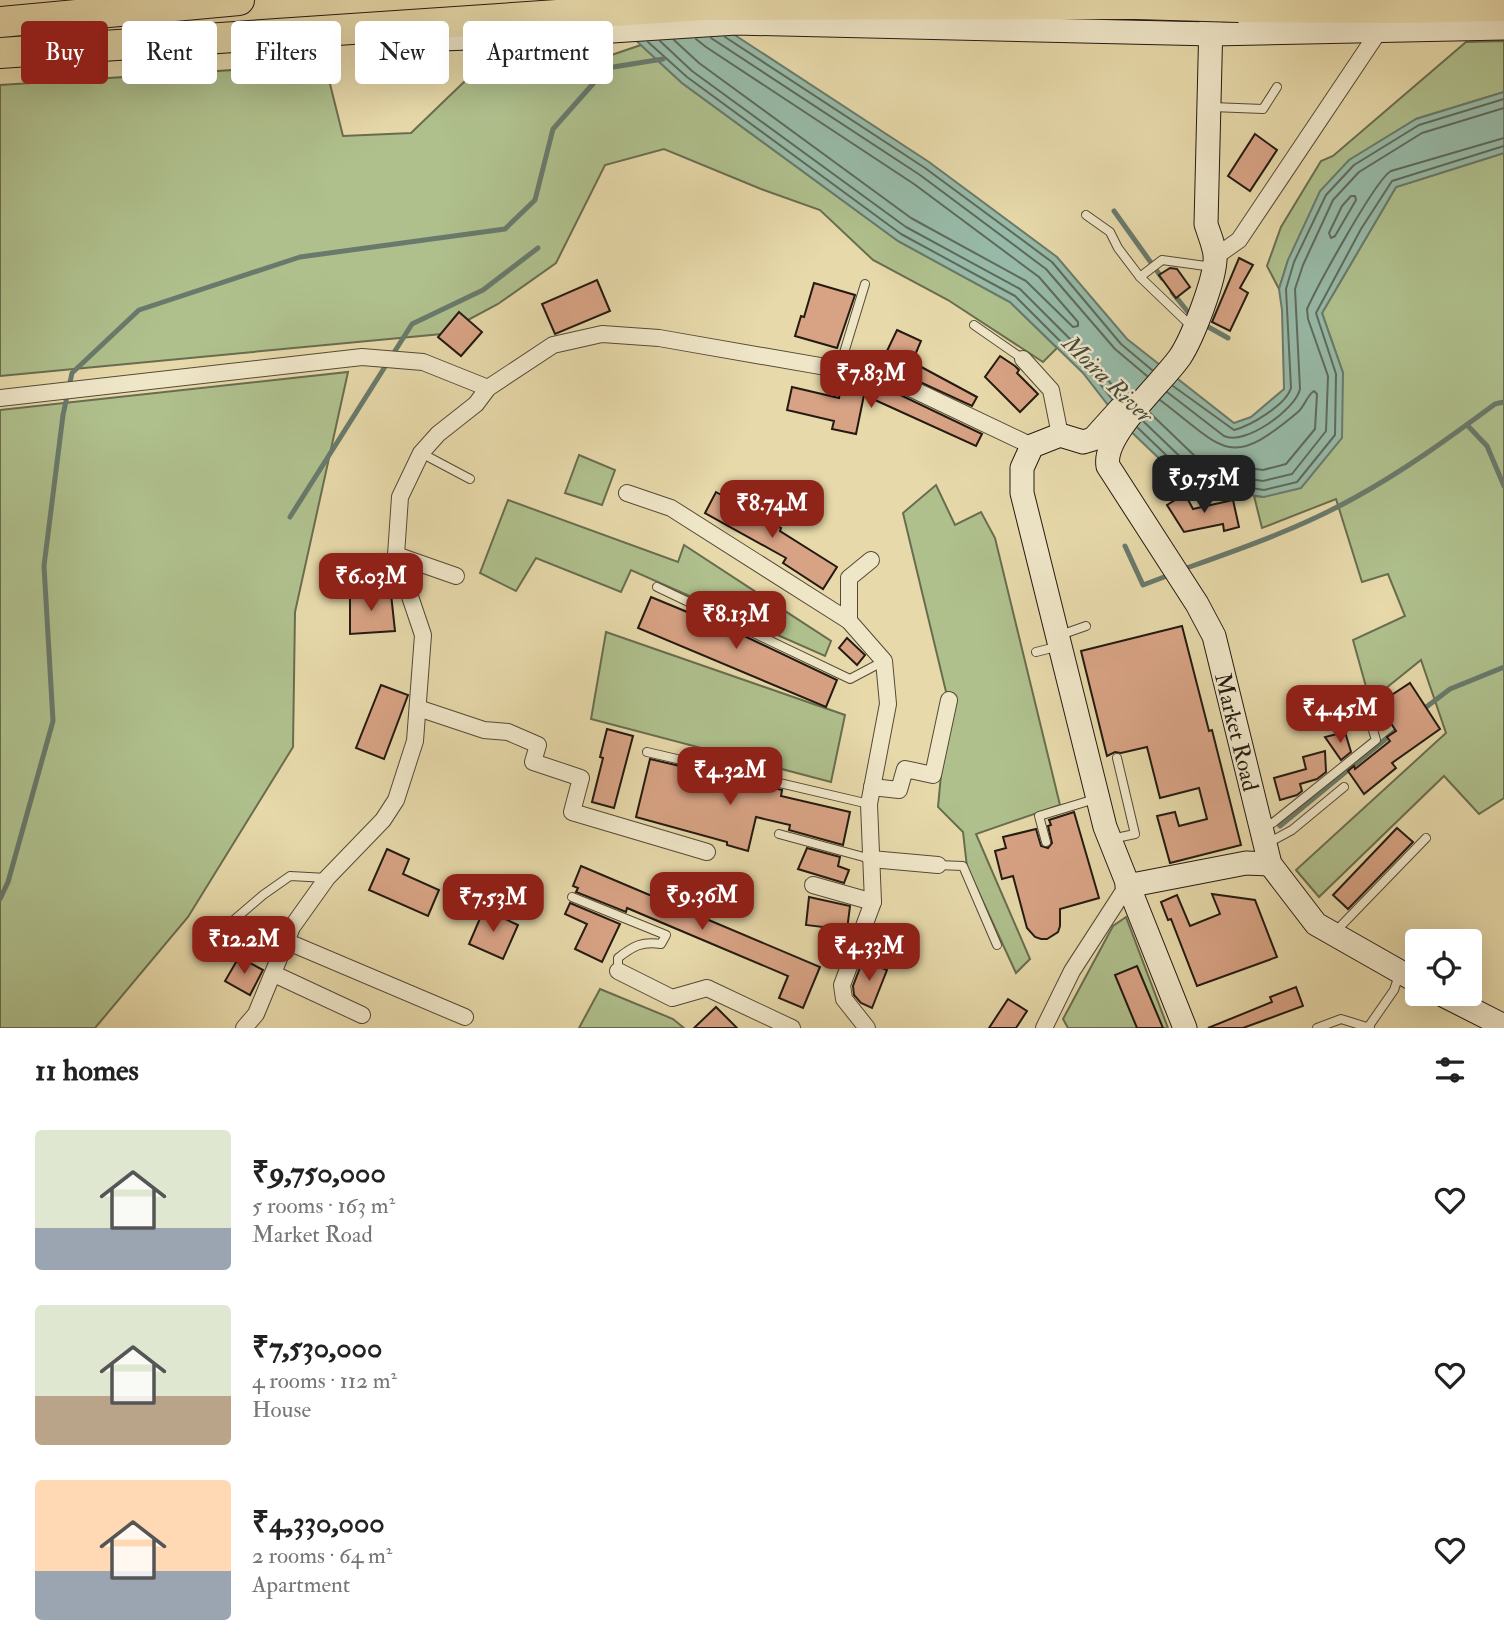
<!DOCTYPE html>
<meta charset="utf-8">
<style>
:root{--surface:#fff;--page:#f6f6f6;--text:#222;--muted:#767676;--accent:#8f2418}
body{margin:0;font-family:"IM FELL Double Pica",serif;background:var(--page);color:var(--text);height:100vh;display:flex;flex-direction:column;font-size:26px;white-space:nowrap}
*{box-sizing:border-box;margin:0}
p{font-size:23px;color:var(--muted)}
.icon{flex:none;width:38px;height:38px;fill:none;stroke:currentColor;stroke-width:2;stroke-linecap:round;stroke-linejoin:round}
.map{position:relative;height:1028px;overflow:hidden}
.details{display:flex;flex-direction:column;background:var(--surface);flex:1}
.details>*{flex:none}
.hud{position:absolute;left:21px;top:21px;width:700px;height:63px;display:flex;gap:14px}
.controls{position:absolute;left:1405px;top:929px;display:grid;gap:14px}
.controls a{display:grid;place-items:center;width:77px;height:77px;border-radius:7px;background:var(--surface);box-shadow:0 7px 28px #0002;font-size:35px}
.price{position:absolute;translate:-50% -60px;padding:0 16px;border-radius:14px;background:var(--accent);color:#fff;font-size:23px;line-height:46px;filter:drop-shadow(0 2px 4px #0008)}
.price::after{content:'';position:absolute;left:50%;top:42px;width:21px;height:16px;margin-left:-10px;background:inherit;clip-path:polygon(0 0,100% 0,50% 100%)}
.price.on{background:#222;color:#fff}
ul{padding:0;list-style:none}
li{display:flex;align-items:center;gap:21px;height:175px;padding:0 35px}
li span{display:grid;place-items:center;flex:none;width:196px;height:140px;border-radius:7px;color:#555}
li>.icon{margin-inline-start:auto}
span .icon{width:84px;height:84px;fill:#fffc;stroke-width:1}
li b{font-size:30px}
h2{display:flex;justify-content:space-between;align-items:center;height:84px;padding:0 35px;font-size:30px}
.tag{padding:0 24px;border-radius:7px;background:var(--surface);box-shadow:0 7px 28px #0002;font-size:24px;line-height:63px}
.tag.on{background:var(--accent);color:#fff}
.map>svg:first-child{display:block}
.green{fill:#afc08d;stroke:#696d4f;stroke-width:2}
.water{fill:#97baa8;stroke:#697a6c;stroke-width:2}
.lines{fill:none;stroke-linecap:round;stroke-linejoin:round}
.shore{stroke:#5d6a5c;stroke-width:2}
.stream{stroke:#697a6c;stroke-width:5}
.building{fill:#d8a385;stroke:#231a11;stroke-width:2}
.lane-casing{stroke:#544a37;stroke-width:10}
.street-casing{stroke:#544a37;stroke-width:18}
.secondary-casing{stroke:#231a11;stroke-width:25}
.highway-casing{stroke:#231a11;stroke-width:32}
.lane{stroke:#efe6c8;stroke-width:8}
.street{stroke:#efe6c8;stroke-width:16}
.secondary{stroke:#efe6c8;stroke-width:23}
.highway{stroke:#e7d9aa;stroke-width:30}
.highway-bridge-casing{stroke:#231a11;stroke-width:32;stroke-linecap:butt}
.highway-bridge{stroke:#e7d9aa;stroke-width:30}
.labels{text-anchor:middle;stroke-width:5;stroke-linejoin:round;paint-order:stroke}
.street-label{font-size:23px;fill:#231a11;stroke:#efe6c8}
.water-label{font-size:24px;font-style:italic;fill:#464a3e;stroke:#efe6c8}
</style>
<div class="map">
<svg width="1504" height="1028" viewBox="0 0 1504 1028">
<rect width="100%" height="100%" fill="#e7d9aa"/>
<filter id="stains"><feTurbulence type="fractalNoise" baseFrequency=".00286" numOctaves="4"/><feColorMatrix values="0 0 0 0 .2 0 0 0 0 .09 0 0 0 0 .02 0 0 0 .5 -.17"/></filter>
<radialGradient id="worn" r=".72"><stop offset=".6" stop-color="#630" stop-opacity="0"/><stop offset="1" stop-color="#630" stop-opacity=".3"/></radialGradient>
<!-- green -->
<g class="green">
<polygon points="1504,41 1504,92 1416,119 1288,260 1279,289 1267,266 1281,227 1321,161 1333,156 1466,42"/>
<polygon points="641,45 682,83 898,241 1010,302 1057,348 1043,362 948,300 873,260 820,210 761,189 664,149 605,165 556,263 498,304 442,334 0,376 0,85 325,64 343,136 411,133 493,54 594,61"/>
<polygon points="1504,153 1504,798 1479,814 1444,776 1319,897 1296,870 1446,733 1421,660 1370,701 1353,640 1405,616 1388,574 1362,582 1336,499 1262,528 1254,496 1264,497 1343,373 1322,313 1396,187"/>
<polygon points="348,372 295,612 293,747 188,917 95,1028 0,1028 0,410"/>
<polygon points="579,455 615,470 602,505 565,493"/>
<polygon points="936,485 955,525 981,512 995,538 1060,805 976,834 1030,959 1016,973 967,867 963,832 938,807 948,700 903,513"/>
<polygon points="508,500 678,562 684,545 831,641 825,656 631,570 621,592 536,558 516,591 480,573"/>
<polygon points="606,632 845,715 831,782 591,719"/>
<polygon points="1126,917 1168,1028 1068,1028 1063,1019 1113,926"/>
<polygon points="600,989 673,1019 684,1028 579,1028"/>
</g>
<!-- water -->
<polygon class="water" points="721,26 929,162 1057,257 1127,339 1234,423 1251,417 1284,389 1282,310 1279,289 1288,260 1320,191 1349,160 1416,119 1504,92 1504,153 1396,187 1322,313 1343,373 1342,438 1301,488 1264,497 1188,486 1122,423 1083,373 1010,302 898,241 682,83 629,34"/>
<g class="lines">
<!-- shore -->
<g class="shore">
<polyline points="725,37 925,168 1052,262 1121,344 1152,370"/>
<polyline points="711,38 920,175 1046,269 1115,349 1147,376"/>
<polyline points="674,40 699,63 911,218 1026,281 1073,327 1078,326 1078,322 1039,277 914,184 706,47 696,39"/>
<polyline points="660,41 692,71 906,227 1020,289 1094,363 1121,396"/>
<polyline points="648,42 687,77 901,234 1015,296 1088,369 1112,399"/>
<polygon points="1351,196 1355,196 1356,200 1335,236 1331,238 1329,233 1342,206"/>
<path d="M1173,386L1234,430C1250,426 1286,405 1291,388L1286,289L1294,262L1326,195L1354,165L1419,125L1504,99"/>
<path d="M1167,392L1224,436C1245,446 1296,409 1300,389L1295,289L1303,265L1333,200L1359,172L1422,133L1504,108"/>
<path d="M1150,413L1200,461L1263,470L1286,464L1315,429L1317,394L1314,391C1307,395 1305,406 1298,412C1228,471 1225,449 1160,400"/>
<path d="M1143,421L1195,471L1263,481L1292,474L1326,431L1328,376L1308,319L1307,309C1317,287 1375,180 1391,171L1504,138"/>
<polyline points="1138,428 1191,479 1264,490 1297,482 1335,435 1336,374 1316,313 1361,229 1392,181 1504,146"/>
</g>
<!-- stream -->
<g class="stream">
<polyline points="1114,211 1162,278"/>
<polyline points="1172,292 1192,317"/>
<polyline points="1203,324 1228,338"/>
<polyline points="1467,425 1487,446 1504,486"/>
<polyline points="290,517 412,324 483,290 538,248"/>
<polyline points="1125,546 1143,585 1172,574"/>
<path d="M1181,570C1240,549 1301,528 1356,497C1405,470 1449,438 1495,404L1504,402"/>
<polyline points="1421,711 1450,689 1504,667"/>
<polyline points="1280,826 1399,728"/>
<polyline points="0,899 8,882 53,721 44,566 63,415 72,373 139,310 300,257 505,229 535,200 553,129 607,68 663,59"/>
</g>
</g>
<!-- building -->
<g class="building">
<polygon points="1255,134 1277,150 1250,191 1228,176"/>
<polygon points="1239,258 1253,265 1240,288 1248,293 1230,331 1212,322"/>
<polygon points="1170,268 1177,269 1190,287 1176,298 1159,275"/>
<polygon points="597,280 610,311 555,334 542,304"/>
<polygon points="814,283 855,295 837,348 795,336 801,316 804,317"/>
<polygon points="459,312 482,332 461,356 438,337"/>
<polygon points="897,330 921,341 912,362 977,397 972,406 885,366 890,352 887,351"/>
<polygon points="1000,356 1015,366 1019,370 1017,373 1038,394 1020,412 985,377"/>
<polygon points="842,383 886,393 888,389 982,434 976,446 864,395 856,434 832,429 834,421 787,410 792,387 839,398"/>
<polygon points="716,492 781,528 780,531 837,567 823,589 783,563 786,558 705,513"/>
<polygon points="1185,494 1193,509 1233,500 1239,527 1224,531 1223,524 1184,532 1167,505"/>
<polygon points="350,591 391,594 395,631 350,634"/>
<polygon points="651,597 738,633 837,680 826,707 638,628"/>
<polygon points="1182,626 1209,731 1212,730 1241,845 1170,863 1157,816 1175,812 1179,826 1207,819 1199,788 1160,798 1147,747 1121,753 1115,752 1107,756 1081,651"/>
<polygon points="847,638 865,655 857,665 839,648"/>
<polygon points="1410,683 1440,729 1392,763 1396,768 1364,794 1348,771 1354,766 1355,769 1390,741 1387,737 1396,731 1378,704"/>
<polygon points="381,685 408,695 384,759 356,748"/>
<polygon points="607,729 633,736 614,808 592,802 603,758 600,757"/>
<polygon points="1345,732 1351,752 1341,760 1325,737"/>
<polygon points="1325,751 1326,772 1317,779 1300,784 1302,791 1297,795 1280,800 1274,778 1306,769 1303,757"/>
<polygon points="650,759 782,790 781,796 850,812 843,845 789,830 790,825 756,817 748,851 727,845 727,842 636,817"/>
<polygon points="1074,812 1099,898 1060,909 1060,926 1058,932 1047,939 1041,939 1035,937 1027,928 1013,876 1002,879 995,851 1006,848 1003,837 1036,829 1041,846 1048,848 1052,843 1048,826 1051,825 1049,820"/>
<polygon points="1397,828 1413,842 1348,909 1333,895"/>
<polygon points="807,848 840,857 838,866 849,870 844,883 798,869"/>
<polygon points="387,849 409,859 403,874 439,890 428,916 369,890"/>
<polygon points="581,866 820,967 803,1008 779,998 788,976 627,908 626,912 576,892 578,888 573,886"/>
<polygon points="1212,894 1255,900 1277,957 1197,986 1171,919 1168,920 1161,902 1177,895 1190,926 1220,914"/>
<polygon points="809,897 850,906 847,930 806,925"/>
<polygon points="570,903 620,924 602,962 575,949 587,924 565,914"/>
<polygon points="484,909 518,925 503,959 469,944"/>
<polygon points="239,957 263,970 250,995 225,981"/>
<polygon points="863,960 887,970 872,1008 861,1003 854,995 853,986"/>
<polygon points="1137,966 1163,1028 1137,1028 1115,975"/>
<polygon points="1296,987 1303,1006 1243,1028 1208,1028 1272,1002 1270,997"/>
<polygon points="1008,999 1027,1011 1016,1028 989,1028"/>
<polygon points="716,1007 737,1028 694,1028"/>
</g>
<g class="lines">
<defs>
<g id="lane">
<polyline points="1212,107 1263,109 1277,87"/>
<polyline points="1086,215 1110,232 1118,248 1140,277 1188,323"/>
<polyline points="1140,277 1162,260 1213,267"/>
<polyline points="974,325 1023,359"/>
<polyline points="839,369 865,284"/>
<polyline points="421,453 470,479"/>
<polyline points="657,587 850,679 884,661"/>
<polyline points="1036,652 1060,646 1066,633 1086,626"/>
<polyline points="647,752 869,804"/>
<polyline points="1264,828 1274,822 1376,740 1369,717"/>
<polyline points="779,834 871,859"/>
<polyline points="1111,839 1135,834 1117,758"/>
<polyline points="1046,842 1039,816 1095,799"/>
<polyline points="1268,843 1292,830 1344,787"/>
<polyline points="938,865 963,866 997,945"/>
<path d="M572,897L666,935L661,944C642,941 633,946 618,958V971"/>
<polyline points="228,925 263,895 290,876 327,878"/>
<polyline points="1334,933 1426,838"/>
<polyline points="1369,1026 1394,990 1399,975"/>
<polyline points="1317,1028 1341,1019 1370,1028"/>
</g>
<g id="street">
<polyline points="1215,257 1239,240 1379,31"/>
<polyline points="1023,359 1051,390 1060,435"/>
<polyline points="0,398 362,357 423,362 488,388"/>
<polyline points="627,493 671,508 849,621 884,661 888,704 869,804 873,902 842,985 844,999 867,1028"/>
<polyline points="396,555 456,576"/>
<polyline points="849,621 849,578 871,560"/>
<polyline points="418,708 484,730 508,732 538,745 533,762 581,778 572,812 707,852"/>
<polyline points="872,787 899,790 905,769 933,775 949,700"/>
<polyline points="871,859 938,865"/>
<polyline points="813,885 873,902"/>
<polyline points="288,942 465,1017"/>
<polyline points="618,971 672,998 707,988 792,1028"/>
<polyline points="274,974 362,1015"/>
<polyline points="244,1028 256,1014 292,927 327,878 383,820 396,800 415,741 423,635 396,555 400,497 421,453 438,434 476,404 488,388 553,345 602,334 659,338 889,378 1032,446"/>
<polyline points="1044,1028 1072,971 1127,886"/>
</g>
<g id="secondary">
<path d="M1211,21L1206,224C1209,234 1214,245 1215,255C1217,276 1192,339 1180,357C1162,383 1102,435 1108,466L1197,604L1214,636L1270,864L1316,924L1418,982"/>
<polyline points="387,41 550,35 736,23 1213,34 1504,28"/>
<polyline points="1120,409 1093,439 1083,442 1060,435 1032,446 1022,468 1022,493 1105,827 1185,1028"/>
<polyline points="1127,886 1246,863 1270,864"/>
<polyline points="1441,994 1504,1026"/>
</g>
<g id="highway">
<polyline points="1239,7 1400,8 1504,6"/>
<polyline points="0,22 239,0"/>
<polyline points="0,53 703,5 1136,4"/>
</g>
</defs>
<!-- lane casing -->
<use href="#lane" class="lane-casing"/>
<!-- street casing -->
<use href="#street" class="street-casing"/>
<!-- secondary casing -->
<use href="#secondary" class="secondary-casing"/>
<!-- highway casing -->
<use href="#highway" class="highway-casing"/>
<!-- lane -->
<use href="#lane" class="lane"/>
<!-- street -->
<use href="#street" class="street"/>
<!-- secondary -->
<use href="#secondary" class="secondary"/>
<!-- highway -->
<use href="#highway" class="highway"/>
<defs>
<polyline id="highway-bridge" points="1136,4 1239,7"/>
</defs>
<!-- highway-bridge casing -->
<use href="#highway-bridge" class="highway-bridge-casing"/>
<!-- highway-bridge -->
<use href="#highway-bridge" class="highway-bridge"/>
</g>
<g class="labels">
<!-- street labels -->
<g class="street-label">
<text transform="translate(1237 732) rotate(76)" y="8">Market Road</text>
</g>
<!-- water labels -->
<g class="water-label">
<text transform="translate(1108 379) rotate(44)" y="8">Moira River</text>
</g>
</g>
<rect width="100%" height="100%" filter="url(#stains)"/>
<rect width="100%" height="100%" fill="url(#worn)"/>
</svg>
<div class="controls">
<a><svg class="icon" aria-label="locate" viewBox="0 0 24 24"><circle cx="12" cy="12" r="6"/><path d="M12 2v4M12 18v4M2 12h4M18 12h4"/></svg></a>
</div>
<b class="price" style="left:871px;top:410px">₹7.83M</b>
<b class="price on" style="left:1204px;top:515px">₹9.75M</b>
<b class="price" style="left:772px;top:540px">₹8.74M</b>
<b class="price" style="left:371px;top:613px">₹6.03M</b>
<b class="price" style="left:736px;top:651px">₹8.13M</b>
<b class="price" style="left:1340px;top:745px">₹4.45M</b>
<b class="price" style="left:730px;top:807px">₹4.32M</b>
<b class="price" style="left:702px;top:932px">₹9.36M</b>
<b class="price" style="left:493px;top:934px">₹7.53M</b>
<b class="price" style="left:244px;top:976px">₹12.2M</b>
<b class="price" style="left:869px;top:983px">₹4.33M</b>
<div class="hud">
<a class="tag on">Buy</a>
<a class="tag">Rent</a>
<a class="tag">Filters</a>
<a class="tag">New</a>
<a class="tag">Apartment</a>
</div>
</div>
<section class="details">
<h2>11 homes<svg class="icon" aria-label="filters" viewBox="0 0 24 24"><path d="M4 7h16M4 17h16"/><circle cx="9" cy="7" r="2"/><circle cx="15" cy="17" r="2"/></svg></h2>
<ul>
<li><span style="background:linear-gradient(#dfe7d0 70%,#9aa5b1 0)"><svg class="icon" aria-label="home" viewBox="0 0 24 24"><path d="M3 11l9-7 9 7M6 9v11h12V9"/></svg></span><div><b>₹9,750,000</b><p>5 rooms · 163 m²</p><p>Market Road</p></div><svg class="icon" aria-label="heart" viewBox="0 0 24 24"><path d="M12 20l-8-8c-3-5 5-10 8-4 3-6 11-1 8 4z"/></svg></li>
<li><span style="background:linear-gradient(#dfe7d0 65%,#b9a48a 0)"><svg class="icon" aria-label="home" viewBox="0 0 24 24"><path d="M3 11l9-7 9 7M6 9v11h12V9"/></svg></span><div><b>₹7,530,000</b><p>4 rooms · 112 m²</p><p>House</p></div><svg class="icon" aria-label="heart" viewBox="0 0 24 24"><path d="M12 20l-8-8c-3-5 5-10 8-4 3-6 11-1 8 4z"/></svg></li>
<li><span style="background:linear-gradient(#ffd9b3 65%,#9aa5b1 0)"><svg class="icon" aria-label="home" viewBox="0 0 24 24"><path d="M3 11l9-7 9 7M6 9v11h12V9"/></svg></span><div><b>₹4,330,000</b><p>2 rooms · 64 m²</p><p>Apartment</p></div><svg class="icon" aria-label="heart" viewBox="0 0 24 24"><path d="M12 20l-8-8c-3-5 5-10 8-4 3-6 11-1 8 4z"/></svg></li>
</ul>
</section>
